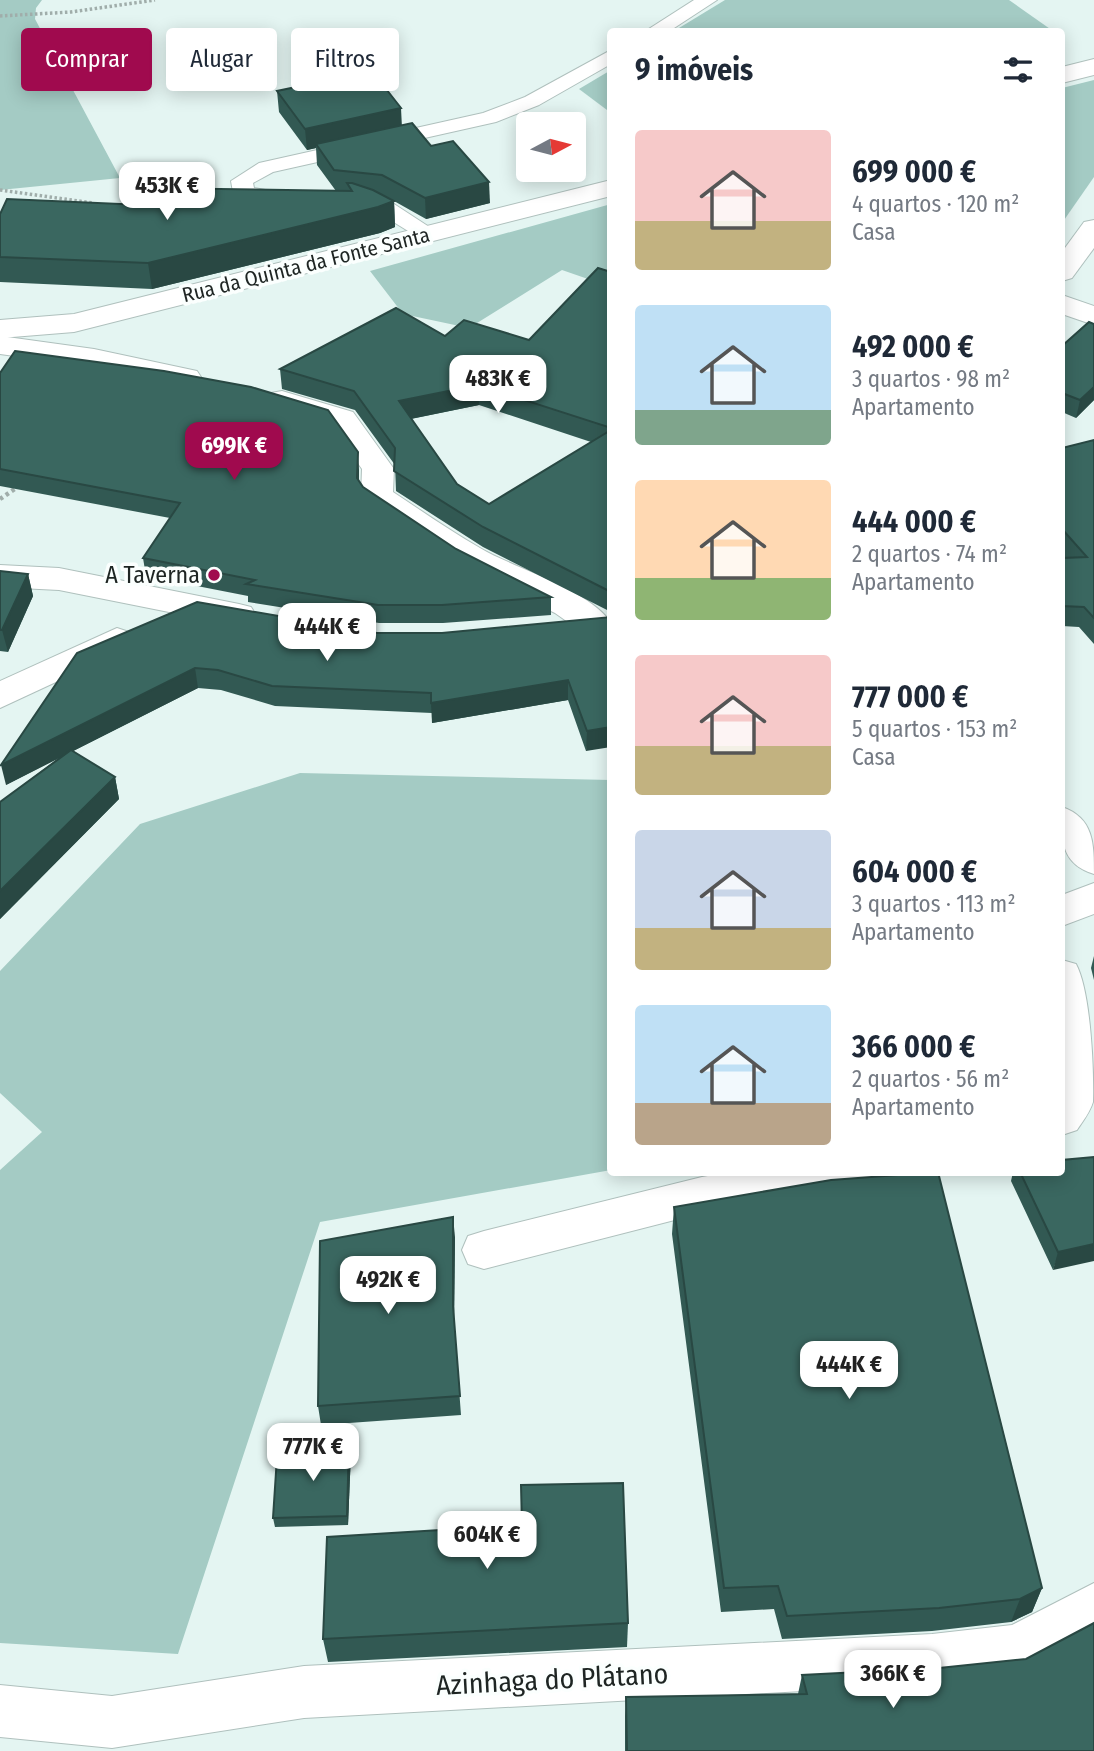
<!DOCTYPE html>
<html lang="pt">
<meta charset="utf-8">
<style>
:root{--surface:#fff;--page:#f6f6f7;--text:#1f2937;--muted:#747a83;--accent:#a00a4e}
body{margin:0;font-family:"Fira Sans Condensed",sans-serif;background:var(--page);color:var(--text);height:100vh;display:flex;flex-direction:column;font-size:26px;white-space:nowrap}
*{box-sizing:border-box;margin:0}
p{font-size:23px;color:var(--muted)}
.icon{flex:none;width:38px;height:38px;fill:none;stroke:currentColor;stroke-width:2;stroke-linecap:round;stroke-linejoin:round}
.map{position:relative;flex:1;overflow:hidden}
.drawer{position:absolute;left:607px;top:28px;width:458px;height:1148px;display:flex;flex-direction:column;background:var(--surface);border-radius:7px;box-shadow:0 4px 18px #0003}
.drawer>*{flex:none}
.banner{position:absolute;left:21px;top:28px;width:481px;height:63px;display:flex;gap:14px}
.needle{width:46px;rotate:83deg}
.buttons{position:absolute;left:516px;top:112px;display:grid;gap:14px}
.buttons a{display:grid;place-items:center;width:70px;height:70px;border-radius:7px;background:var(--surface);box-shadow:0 4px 18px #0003;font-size:35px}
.price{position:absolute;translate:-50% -60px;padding:0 16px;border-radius:14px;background:#fff;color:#222;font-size:23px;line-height:46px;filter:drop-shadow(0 2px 4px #0008)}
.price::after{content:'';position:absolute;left:50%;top:42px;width:21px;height:16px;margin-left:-10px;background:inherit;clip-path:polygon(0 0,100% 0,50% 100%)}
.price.current{background:var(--accent);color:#fff}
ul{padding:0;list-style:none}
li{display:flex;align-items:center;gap:21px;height:175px;padding:0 28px}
li span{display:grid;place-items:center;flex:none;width:196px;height:140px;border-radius:7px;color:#555}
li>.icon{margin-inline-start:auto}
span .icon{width:84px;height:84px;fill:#fffc;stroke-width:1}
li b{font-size:30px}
h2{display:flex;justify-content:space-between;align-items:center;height:84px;padding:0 28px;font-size:30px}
.chip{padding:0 24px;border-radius:7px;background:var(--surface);box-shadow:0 4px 18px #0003;font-size:24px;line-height:63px}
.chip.current{background:var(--accent);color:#fff}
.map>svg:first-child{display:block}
.green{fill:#a4cbc4}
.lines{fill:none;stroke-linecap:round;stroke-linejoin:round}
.lane-casing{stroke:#afc0bd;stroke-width:2}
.street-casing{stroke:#afc0bd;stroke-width:2}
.secondary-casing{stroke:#afc0bd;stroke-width:2}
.path-far1{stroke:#a0adaa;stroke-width:3.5;stroke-dasharray:2.5 2.5;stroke-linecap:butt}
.path{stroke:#a0adaa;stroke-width:4.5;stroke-dasharray:3.5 3.5;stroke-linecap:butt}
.lane{fill:#fff;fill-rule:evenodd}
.street{fill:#fff;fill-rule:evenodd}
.secondary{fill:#fff;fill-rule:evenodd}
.wall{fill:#325953;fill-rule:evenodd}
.shaded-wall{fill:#294843}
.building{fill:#3a6760;stroke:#294843;stroke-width:2}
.poi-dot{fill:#a00a4e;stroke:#fbfffe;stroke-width:2.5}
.labels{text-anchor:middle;stroke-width:7;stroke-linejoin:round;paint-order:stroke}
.far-street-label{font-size:21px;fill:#1e2523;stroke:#fbfffe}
.poi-label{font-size:24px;fill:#1e2523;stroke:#fbfffe;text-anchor:end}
.near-street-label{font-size:28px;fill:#1e2523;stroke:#fbfffe}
</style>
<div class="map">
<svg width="1094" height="1751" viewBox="0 0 1094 1751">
<rect width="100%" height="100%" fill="#e4f5f2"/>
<!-- green -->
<g class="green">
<polygon points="0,0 42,0 36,8 35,19 120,178 0,190"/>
<polygon points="725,0 1009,0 1053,31 674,31"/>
<polygon points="611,70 611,113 579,89"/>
<polygon points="1094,80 1094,177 1062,223 1062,88"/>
<polygon points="611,204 611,287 562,270 469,328 403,314 370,271"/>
<polygon points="300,773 611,780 611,1170 320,1222 178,1654 0,1643 0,1170 42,1132 0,1093 0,971 140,824"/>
</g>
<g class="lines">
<defs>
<g id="lane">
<polygon points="694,0 717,0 668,32 644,32"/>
<path d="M611,50V64L539,105L496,122L273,172L253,183L254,188L288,194L291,199L288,204C274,207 242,202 233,192L231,181L259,163L483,113L525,97Z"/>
<polygon points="357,195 394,204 440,234 437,239 421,239 379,213 349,206 346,201"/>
</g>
<g id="street">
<polygon points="1094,220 1094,248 1072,278 1062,281 1062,252 1084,222"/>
<polygon points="1062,295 1094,306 1094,325 1062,314"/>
<polygon points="0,336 94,349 197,371 201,377 197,383 186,386 94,367 0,354"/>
<path d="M282,391L353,412L394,469L393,492C422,511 450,531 480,548C515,569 589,589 611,623L606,632L594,635L582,632L555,613L458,565L366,503L361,496L362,469L331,426L271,407L267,400L271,393Z"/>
<polygon points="0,565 59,568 239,604 251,607 256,615 251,623 239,626 59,590 0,587"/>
<polygon points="117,628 129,632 134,640 129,648 0,708 0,681"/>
<path d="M1062,807C1094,818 1094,844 1094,874C1059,863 1062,838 1062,807Z"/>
<polygon points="1094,883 1094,914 1062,926 1062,895"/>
<path d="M1062,960L1076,964C1091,992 1094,1072 1093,1102C1090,1112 1083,1121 1077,1130L1062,1135Z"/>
<polygon points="731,1172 883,1172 877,1185 862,1190 702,1213 484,1269 468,1264 462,1250 468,1236 484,1231 702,1177"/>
<polygon points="1094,1583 1094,1635 1018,1675 932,1684 304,1718 112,1748 0,1737 0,1685 112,1696 304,1666 932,1634 1012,1625"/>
</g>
<g id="secondary">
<polygon points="1094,59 1094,75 1062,83 1062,67"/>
<polygon points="611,180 611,196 74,332 0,338 0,320 74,314"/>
</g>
</defs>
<!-- lane casing -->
<use href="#lane" class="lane-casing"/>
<!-- street casing -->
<use href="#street" class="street-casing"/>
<!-- secondary casing -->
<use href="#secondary" class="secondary-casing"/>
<!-- path-far1 -->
<g class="path-far1">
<polyline points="0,16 71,12 155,0"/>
<polyline points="0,190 93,203"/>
<polyline points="122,205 148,201"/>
</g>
<!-- path -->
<polyline class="path" points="0,499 19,486"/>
<!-- lane -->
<use href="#lane" class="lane"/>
<!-- street -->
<use href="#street" class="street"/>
<!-- secondary -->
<use href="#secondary" class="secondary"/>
</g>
<!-- wall -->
<g class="wall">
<polygon points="277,91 402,125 431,146 490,203 426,219 394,201 395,227 380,233 152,289 0,282 0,214 336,191 317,165 316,148 307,150 279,112"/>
<path d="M611,272V612L483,547L396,491L395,465L355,410L282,389L280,369L445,336L529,340ZM479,405L591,442L489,504L457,484L411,419Z"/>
<polygon points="1062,346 1094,400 1076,418 1062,412"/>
<polygon points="0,373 359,470 359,481 363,487 456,549 551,597 551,615 443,623 379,623 248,602 248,596 146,576 143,558 170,518 0,486"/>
<polygon points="1094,440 1094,644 1079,627 1062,626 1062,558 1066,558 1062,554 1062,448"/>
<polygon points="0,571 28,574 33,596 8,652 0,651"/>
<polygon points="611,617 586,751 568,700 432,723 432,713 275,706 221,690 198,688 73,751 115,777 119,799 0,919 0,802 60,757 6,785 77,653 377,633 442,633"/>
<polygon points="1094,956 1094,980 1091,968"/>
<polygon points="1094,1157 1053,1270 1011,1181 1013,1172 1062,1172"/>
<polygon points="674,1207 1042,1588 1032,1612 1011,1622 932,1631 782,1639 774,1609 721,1612 672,1234"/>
<polygon points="455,1237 454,1322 461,1415 321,1425 318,1406"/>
<polygon points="351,1452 348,1525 275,1527 273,1518"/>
<polygon points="628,1623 627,1647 328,1662 323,1639"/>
<polygon points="802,1675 1094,1751 625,1751 625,1716 626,1697 798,1694"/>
</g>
<!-- shaded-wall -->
<g class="shaded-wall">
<polygon points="401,108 402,128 316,144 316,148 307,150 305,129"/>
<polygon points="489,182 490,203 426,219 425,198"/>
<polygon points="394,201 395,227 380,233 152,289 148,263"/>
<polygon points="478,385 479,405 400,421 399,401"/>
<polygon points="1094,387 1094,400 1076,418 1080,400"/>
<polygon points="358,452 359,470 358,496 357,478"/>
<polygon points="28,574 33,596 8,652 2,630"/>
<polygon points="195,668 198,688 6,785 1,765"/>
<polygon points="568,680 568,700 432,723 431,703"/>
<polygon points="611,727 611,747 586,751 587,731"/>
<polygon points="115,777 119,799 0,919 0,891"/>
<polygon points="453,1217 455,1237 454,1326 453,1306"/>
<polygon points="1094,1244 1094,1261 1053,1270 1058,1252"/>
<polygon points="349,1442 351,1452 348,1525 347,1516"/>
<polygon points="1042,1588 1032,1612 1011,1622 1020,1599"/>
</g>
<!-- building -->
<g class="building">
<polygon points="372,71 401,108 305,129 277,91"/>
<polygon points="412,123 431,146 453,141 489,182 425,198 382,175 334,170 316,144"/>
<polygon points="347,183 352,183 373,190 394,201 378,207 148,263 0,257 0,214 7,199 143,205 147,188 352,191"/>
<polygon points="598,268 611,272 611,428 478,385 399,401 457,484 489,504 611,430 611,592 483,527 394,471 395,448 354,391 280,369 396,308 445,336 464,320 529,340"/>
<polygon points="1089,322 1094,324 1094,387 1080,400 1062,393 1062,346"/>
<polygon points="15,351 164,371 251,387 328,410 358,452 357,478 363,487 456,549 551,597 442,605 378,605 246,584 255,580 143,558 180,503 0,469 0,373"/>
<polygon points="1094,440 1094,618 1084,607 1062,606 1062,558 1087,557 1062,529 1062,448"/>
<polygon points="0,571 28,574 2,630 0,630"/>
<polygon points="197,602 377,633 442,633 611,617 611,727 587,731 568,680 431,703 431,693 272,686 218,670 195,668 1,765 77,653"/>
<polygon points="71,750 115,777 0,891 0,802"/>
<polygon points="1094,1157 1094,1244 1058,1252 1020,1172 1062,1172 1062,1160"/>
<polygon points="938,1172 1042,1588 1020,1599 939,1608 787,1616 778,1586 724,1588 674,1207 831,1180"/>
<polygon points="453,1217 453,1306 460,1396 318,1406 320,1241"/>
<polygon points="349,1442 347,1516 273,1518 277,1457"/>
<polygon points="623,1483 628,1623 323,1639 327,1537 522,1525 521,1485"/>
<polygon points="1094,1623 1094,1751 627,1751 626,1697 807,1694 802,1675 939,1668 1026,1659"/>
</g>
<!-- markers -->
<circle class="poi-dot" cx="214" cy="575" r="7"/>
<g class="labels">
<!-- far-street labels -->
<g class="far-street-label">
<text transform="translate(306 265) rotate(-14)" y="7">Rua da Quinta da Fonte Santa</text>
</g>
<!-- poi labels -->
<g class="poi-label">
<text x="200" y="583">A Taverna</text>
</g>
<!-- near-street labels -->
<g class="near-street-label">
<text transform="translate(552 1679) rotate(-3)" y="10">Azinhaga do Plátano</text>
</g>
</g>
</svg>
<div class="buttons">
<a><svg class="needle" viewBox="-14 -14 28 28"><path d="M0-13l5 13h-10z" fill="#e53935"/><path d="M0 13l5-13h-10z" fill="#747a83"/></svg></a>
</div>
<b class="price" style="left:167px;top:222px">453K €</b>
<b class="price" style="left:498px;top:415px">483K €</b>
<b class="price current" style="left:234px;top:482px">699K €</b>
<b class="price" style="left:327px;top:663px">444K €</b>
<b class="price" style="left:388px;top:1316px">492K €</b>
<b class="price" style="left:849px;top:1401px">444K €</b>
<b class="price" style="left:313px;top:1483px">777K €</b>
<b class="price" style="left:487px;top:1571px">604K €</b>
<b class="price" style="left:893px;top:1710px">366K €</b>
<div class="banner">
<a class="chip current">Comprar</a>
<a class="chip">Alugar</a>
<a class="chip">Filtros</a>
</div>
<section class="drawer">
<h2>9 imóveis<svg class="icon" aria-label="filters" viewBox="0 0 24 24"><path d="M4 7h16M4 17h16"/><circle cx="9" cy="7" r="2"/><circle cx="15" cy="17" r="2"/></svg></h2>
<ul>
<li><span style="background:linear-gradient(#f6c9c9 65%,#c2b280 0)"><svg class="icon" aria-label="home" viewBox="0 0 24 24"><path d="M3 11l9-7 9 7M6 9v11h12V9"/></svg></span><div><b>699 000 €</b><p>4 quartos · 120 m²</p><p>Casa</p></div></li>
<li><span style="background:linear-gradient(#bfe0f5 75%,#7fa58c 0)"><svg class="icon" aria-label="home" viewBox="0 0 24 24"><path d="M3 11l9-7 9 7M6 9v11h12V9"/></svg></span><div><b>492 000 €</b><p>3 quartos · 98 m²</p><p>Apartamento</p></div></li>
<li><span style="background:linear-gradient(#ffd9b3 70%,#8fb573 0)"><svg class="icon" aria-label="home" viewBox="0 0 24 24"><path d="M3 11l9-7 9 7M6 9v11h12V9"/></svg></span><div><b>444 000 €</b><p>2 quartos · 74 m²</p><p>Apartamento</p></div></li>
<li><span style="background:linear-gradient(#f6c9c9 65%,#c2b280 0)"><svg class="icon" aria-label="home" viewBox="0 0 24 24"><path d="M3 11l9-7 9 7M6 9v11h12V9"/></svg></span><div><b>777 000 €</b><p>5 quartos · 153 m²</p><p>Casa</p></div></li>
<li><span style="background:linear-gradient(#c9d6e8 70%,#c2b280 0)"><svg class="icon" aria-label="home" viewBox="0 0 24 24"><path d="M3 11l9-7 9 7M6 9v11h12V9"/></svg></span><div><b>604 000 €</b><p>3 quartos · 113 m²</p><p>Apartamento</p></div></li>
<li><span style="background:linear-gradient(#bfe0f5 70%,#b9a48a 0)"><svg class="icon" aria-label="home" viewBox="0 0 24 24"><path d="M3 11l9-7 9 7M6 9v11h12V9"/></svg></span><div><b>366 000 €</b><p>2 quartos · 56 m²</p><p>Apartamento</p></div></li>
</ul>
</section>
</div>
